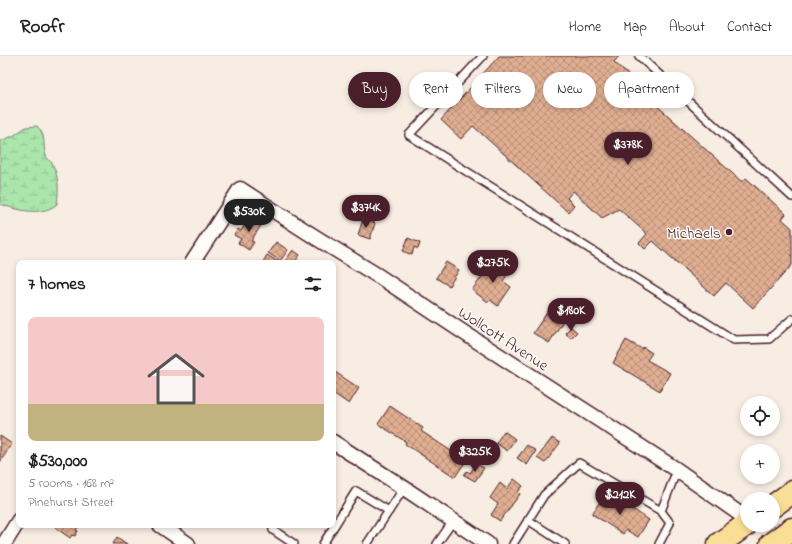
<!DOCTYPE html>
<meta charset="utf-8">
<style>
:root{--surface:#fff;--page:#f6f6f6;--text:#202124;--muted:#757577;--line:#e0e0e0;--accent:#4a1f2b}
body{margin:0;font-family:"Indie Flower",sans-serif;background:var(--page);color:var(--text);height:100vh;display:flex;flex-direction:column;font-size:15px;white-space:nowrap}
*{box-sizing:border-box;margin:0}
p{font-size:13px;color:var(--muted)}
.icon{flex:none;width:22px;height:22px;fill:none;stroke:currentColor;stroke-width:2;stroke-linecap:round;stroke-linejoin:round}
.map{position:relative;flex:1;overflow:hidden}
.panel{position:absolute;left:16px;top:204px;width:320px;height:268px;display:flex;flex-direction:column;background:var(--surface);border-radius:8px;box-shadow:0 2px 6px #0003}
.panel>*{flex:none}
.hud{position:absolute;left:348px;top:16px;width:380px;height:36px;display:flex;gap:8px}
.controls{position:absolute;left:740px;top:340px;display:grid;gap:8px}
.controls a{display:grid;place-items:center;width:40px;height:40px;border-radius:50%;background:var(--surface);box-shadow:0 2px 6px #0003;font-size:20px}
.price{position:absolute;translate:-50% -34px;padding:0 9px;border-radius:14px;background:var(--accent);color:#fff;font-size:13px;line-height:26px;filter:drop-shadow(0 1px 2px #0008)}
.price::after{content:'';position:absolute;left:50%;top:24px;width:12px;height:9px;margin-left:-6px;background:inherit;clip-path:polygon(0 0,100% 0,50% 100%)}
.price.current{background:#222;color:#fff}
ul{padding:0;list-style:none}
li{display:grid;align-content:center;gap:8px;height:212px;padding:0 12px}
li span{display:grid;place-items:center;height:124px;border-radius:8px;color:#555}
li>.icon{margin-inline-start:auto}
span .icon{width:72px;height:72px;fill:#fffc;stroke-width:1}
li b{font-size:17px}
h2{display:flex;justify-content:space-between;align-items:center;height:48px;padding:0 12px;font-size:17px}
.chip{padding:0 14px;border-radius:18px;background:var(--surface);box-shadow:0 2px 6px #0003;font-size:14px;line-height:36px}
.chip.current{background:var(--accent);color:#fff}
header{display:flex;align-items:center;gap:24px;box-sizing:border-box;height:56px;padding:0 20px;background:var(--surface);border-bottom:1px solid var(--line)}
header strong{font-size:19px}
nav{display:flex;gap:22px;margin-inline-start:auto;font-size:14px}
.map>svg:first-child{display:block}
.wetland{fill:url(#wetland-marsh);stroke:#7a826b}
.building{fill:url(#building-cross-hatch);stroke:#4a1f2b}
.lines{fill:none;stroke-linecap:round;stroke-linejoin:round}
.lane-casing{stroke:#4a1f2b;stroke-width:10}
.street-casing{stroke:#4a1f2b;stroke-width:17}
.primary-casing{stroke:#4a1f2b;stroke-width:25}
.lane{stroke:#fdfcf7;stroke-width:7}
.street{stroke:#fdfcf7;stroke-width:14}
.primary{stroke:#f9df96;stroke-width:22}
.poi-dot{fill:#4a1f2b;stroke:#fdfcf7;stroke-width:1.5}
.labels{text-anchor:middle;stroke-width:3;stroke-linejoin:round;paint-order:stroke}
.poi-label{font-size:16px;fill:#4a1f2b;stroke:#fdfcf7;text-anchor:end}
.street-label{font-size:16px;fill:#4a1f2b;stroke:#fdfcf7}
</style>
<header>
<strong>Roofr</strong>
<nav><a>Home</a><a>Map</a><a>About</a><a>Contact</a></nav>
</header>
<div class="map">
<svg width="792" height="488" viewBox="0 0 792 488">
<defs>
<pattern id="wetland-marsh" width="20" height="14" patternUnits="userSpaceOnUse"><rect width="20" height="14" fill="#aae5ab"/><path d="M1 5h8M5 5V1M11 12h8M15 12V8" fill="none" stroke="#94c493"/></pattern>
<pattern id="building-cross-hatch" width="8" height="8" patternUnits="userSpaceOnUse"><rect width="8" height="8" fill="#e0af92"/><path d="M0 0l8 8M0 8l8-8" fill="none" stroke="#b88e77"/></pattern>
</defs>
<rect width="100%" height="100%" fill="#f7ede3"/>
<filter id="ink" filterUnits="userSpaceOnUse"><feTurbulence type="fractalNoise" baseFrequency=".025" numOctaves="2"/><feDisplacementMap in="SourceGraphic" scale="8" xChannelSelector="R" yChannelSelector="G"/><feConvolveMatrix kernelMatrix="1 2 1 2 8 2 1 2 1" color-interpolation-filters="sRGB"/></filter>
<g filter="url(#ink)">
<!-- wetland -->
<path class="wetland" d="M37,70C47,80 42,88 46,100C47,102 50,105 52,107C59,121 59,133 57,148C42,161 17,154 0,148V85L13,80L26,71Z"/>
<!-- building -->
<g class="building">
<polygon points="499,0 619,0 614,6 656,44 654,47 742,126 746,122 786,158 782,163 792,172 792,209 753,252 726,227 714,240 653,185 645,193 639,187 647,178 619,153 602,162 573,135 567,142 574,149 568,156 473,70 461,83 441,64"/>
<polygon points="249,162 256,167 259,162 264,165 251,185 254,186 249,194 238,187 241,183 234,179 238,173 241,175"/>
<polygon points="363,163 375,167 370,183 358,179"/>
<polygon points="408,182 420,187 418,193 414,191 412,199 403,195"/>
<polygon points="276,186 288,194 280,205 268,197"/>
<polygon points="293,194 300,199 294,207 288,207 285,205"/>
<polygon points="267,199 278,206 277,207 265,207 263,206"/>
<polygon points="446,206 459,214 449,230 436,222"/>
<polygon points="498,206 510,215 503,225 511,231 498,250 490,244 488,246 472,234 490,210 493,212"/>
<polygon points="548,255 563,265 549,287 533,277"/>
<polygon points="571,271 577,276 571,282 565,277"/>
<polygon points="626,284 642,293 643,291 652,297 647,304 670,317 660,335 613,307"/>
<polygon points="335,316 359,332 349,348 333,337 333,319"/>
<polygon points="390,350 423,372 421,375 466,405 455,421 405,388 406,386 378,368"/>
<polygon points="504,375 515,383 507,395 496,387"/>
<polygon points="0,380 12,388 0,406"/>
<polygon points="552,382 560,387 545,407 537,402"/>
<polygon points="527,389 536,395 527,409 517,402"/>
<polygon points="476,408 484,412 475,425 464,419 467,415 470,417"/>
<polygon points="514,423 523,430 518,436 520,438 500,465 491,459 498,448 490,442 500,427 507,433"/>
<polygon points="606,436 617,443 616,445 630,454 631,452 649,464 638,481 626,474 623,478 592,458"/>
<polygon points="58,469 79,469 76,474 78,475 75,480 72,479 70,482 56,472"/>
<polygon points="117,481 127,488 113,488"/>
</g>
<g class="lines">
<defs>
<g id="lane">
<polyline points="483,0 409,79 734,284 769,283 792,263"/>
<polyline points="639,0 792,141"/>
<polyline points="528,464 565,488"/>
<polyline points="273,474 294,488"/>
<polyline points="323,488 356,435 389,455"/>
<polyline points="367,488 404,432"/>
<polyline points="437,488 453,465"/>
<polyline points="513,488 544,439 579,407 661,455 677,414"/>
<polyline points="659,488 670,467 661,455"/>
</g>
<g id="street">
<polyline points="192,207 240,133 315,181 380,221 466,278 677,414 747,463"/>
<polyline points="333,386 404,432 488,488"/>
<polyline points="160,469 188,488"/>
<polyline points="4,488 19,464"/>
</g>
<g id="primary">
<polyline points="773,450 792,436"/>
<polyline points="719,488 747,468"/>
<polyline points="771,488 792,473"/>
</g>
</defs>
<!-- lane casing -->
<use href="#lane" class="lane-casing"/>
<!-- street casing -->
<use href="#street" class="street-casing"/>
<!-- primary casing -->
<use href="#primary" class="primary-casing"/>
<!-- lane -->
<use href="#lane" class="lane"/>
<!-- street -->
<use href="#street" class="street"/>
<!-- primary -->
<use href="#primary" class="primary"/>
</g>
</g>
<!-- markers -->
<circle class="poi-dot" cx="729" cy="176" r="4"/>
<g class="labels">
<!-- poi labels -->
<g class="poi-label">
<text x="721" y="182">Michaels</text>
</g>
<!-- street labels -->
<g class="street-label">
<text transform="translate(504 282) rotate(33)" y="6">Wollcott Avenue</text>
</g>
</g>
</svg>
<div class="controls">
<a><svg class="icon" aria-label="locate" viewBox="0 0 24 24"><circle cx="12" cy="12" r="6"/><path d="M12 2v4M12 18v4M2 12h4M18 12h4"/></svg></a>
<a>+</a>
<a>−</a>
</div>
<b class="price" style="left:628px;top:110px">$378K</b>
<b class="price" style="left:366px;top:173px">$374K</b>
<b class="price current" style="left:249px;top:177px">$530K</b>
<b class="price" style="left:493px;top:228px">$275K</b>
<b class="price" style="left:571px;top:276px">$180K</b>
<b class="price" style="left:475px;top:417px">$325K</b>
<b class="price" style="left:620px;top:460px">$212K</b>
<div class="hud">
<a class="chip current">Buy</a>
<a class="chip">Rent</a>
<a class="chip">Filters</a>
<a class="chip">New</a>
<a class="chip">Apartment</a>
</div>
<section class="panel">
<h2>7 homes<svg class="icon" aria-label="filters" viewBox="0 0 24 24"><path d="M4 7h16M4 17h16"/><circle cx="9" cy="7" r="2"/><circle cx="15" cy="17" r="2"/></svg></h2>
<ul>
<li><span style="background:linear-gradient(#f6c9c9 70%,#c2b280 0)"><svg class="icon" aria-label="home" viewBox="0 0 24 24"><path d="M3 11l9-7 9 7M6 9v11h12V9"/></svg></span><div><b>$530,000</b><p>5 rooms · 168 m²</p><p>Pinehurst Street</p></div></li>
</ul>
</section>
</div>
